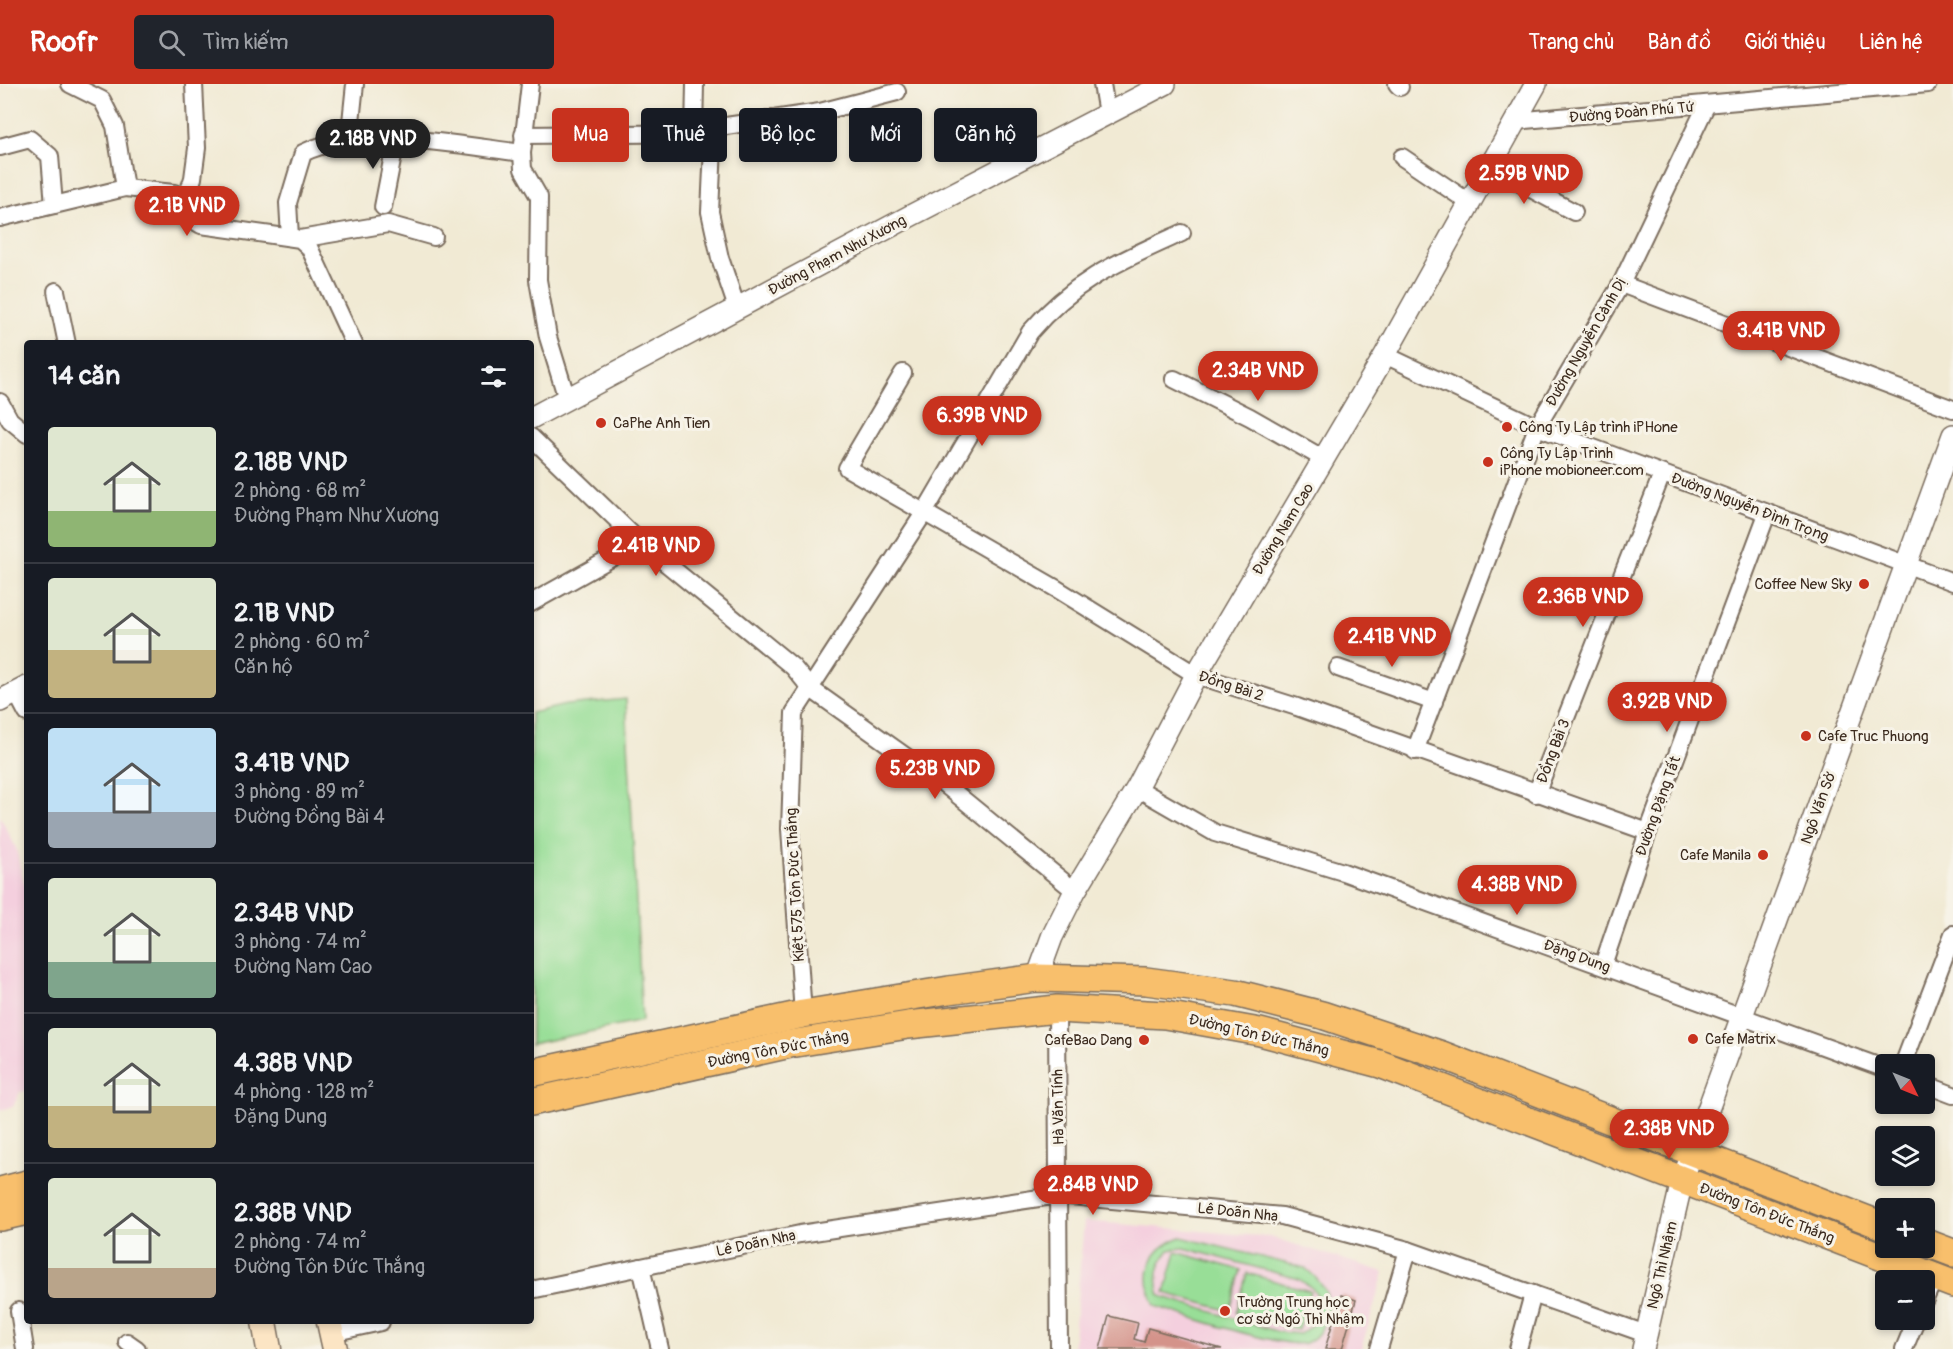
<!DOCTYPE html>
<html lang="vi">
<meta charset="utf-8">
<style>
:root{--surface:#171b24;--page:#20242c;--text:#f1f3f6;--muted:#9ea1a6;--line:#363941;--accent:#c8321e}
body{margin:0;font-family:Pangolin,sans-serif;background:var(--page);color:var(--text);height:100vh;display:flex;flex-direction:column;font-size:22px;white-space:nowrap}
*{box-sizing:border-box;margin:0}
p{font-size:20px;color:var(--muted)}
.icon{flex:none;width:33px;height:33px;fill:none;stroke:currentColor;stroke-width:2;stroke-linecap:round;stroke-linejoin:round}
.map{position:relative;flex:1;overflow:hidden}
.details{position:absolute;left:24px;top:256px;width:510px;height:984px;display:flex;flex-direction:column;background:var(--surface);border-radius:6px;box-shadow:0 3px 9px #0003}
.details>*{flex:none}
.top-card{position:absolute;left:552px;top:24px;width:570px;height:54px;display:flex;gap:12px}
.needle{width:39px;rotate:133deg}
.controls{position:absolute;left:1875px;top:970px;display:grid;gap:12px}
.controls a{display:grid;place-items:center;width:60px;height:60px;border-radius:6px;background:var(--surface);box-shadow:0 3px 9px #0003;font-size:30px}
.price{position:absolute;translate:-50% -51px;padding:0 14px;border-radius:21px;background:var(--accent);color:#fff;font-size:20px;line-height:39px;filter:drop-shadow(0 2px 3px #0008)}
.price::after{content:'';position:absolute;left:50%;top:36px;width:18px;height:14px;margin-left:-9px;background:inherit;clip-path:polygon(0 0,100% 0,50% 100%)}
.price.current{background:#222;color:#fff}
ul{padding:0;list-style:none}
li{display:flex;align-items:center;gap:18px;height:150px;padding:0 24px}
li+li{border-top:2px solid var(--line)}
li span{display:grid;place-items:center;flex:none;width:168px;height:120px;border-radius:6px;color:#555}
li>.icon{margin-inline-start:auto}
span .icon{width:72px;height:72px;fill:#fffc;stroke-width:1}
li b{font-size:26px}
h2{display:flex;justify-content:space-between;align-items:center;height:72px;padding:0 24px;font-size:26px}
.pill{padding:0 21px;border-radius:6px;background:var(--surface);box-shadow:0 3px 9px #0003;font-size:21px;line-height:54px}
.pill.current{background:var(--accent);color:#fff}
header{display:flex;align-items:center;gap:36px;box-sizing:border-box;height:84px;padding:0 30px;background:var(--accent);color:#fff}
header strong{font-size:28px}
nav{display:flex;gap:33px;margin-inline-start:auto;font-size:21px}
.search{width:420px;height:54px;background:var(--page);display:flex;align-items:center;gap:15px;box-sizing:border-box;padding:0 21px;border-radius:6px;color:var(--muted);font-size:22px}
.map>svg:first-child{display:block}
.built{fill:#f4cfde}
.green{fill:#98de97;stroke:#6a845a;stroke-width:1.5;fill-rule:evenodd}
.building{fill:#d4938a}
.lines{fill:none;stroke-linecap:round;stroke-linejoin:round}
.minor-casing{stroke:#7b6d5e;stroke-width:20}
.tertiary-casing{stroke:#7b6d5e;stroke-width:24}
.secondary-casing{stroke:#7b6d5e;stroke-width:27}
.trunk-casing{stroke:#7b6d5e;stroke-width:30}
.minor{stroke:#fff;stroke-width:16}
.tertiary{stroke:#fff;stroke-width:21}
.secondary{stroke:#fce5c4;stroke-width:24}
.trunk{stroke:#f8bf6c;stroke-width:27}
.poi-dot{fill:#c8321e;stroke:#f7f3e8;stroke-width:2}
.labels{text-anchor:middle;stroke-width:6;stroke-linejoin:round;paint-order:stroke}
.street-label{font-size:15px;fill:#3b2a1e;stroke:#f7f3e8}
.poi-label{font-size:15px;fill:#3b2a1e;stroke:#f7f3e8;text-anchor:start}
</style>
<header>
<strong>Roofr</strong>
<div class="search"><svg class="icon" aria-label="search" viewBox="0 0 24 24"><circle cx="10" cy="10" r="6"/><path d="M15 15l6 6"/></svg>Tìm kiếm</div>
<nav><a>Trang chủ</a><a>Bản đồ</a><a>Giới thiệu</a><a>Liên hệ</a></nav>
</header>
<div class="map">
<svg width="1953" height="1265" viewBox="0 0 1953 1265">
<rect width="100%" height="100%" fill="#f7f3e8"/>
<filter id="ink" filterUnits="userSpaceOnUse"><feTurbulence type="fractalNoise" baseFrequency=".0167" numOctaves="2"/><feDisplacementMap in="SourceGraphic" scale="12" xChannelSelector="R" yChannelSelector="G"/><feConvolveMatrix kernelMatrix="1 2 1 2 8 2 1 2 1" color-interpolation-filters="sRGB"/></filter>
<filter id="wash" filterUnits="userSpaceOnUse"><feTurbulence type="fractalNoise" baseFrequency=".008" numOctaves="4" result="noise"/><feDisplacementMap in="SourceGraphic" scale="24" xChannelSelector="R" yChannelSelector="G"/><feGaussianBlur stdDeviation="1.35" result="paint"/><feColorMatrix in="noise" values="0 0 0 0 0 0 0 0 0 0 0 0 0 0 0 0 0 1.4 0 .05"/><feComposite in="paint" operator="in"/></filter>
<g filter="url(#wash)">
<rect width="100%" height="100%" fill="#f1ead4"/>
<!-- built -->
<g class="built">
<polygon points="0,732 16,764 27,811 27,1007 20,1008 13,1023 0,1026"/>
<polygon points="1084,1137 1271,1153 1384,1188 1361,1265 1073,1265"/>
</g>
<!-- green -->
<g class="green">
<polygon points="626,615 642,937 531,960 531,629 566,621"/>
<path d="M1181,1153L1305,1184C1319,1195 1333,1210 1327,1230C1324,1242 1318,1254 1306,1259C1283,1265 1183,1231 1155,1222C1140,1190 1149,1165 1181,1153ZM1184,1164L1299,1195L1313,1205L1319,1214L1312,1241L1300,1250L1279,1248L1160,1212C1155,1193 1157,1182 1169,1166Z"/>
<polygon points="1176,1168 1241,1186 1230,1227 1165,1209"/>
<polygon points="1247,1189 1310,1207 1298,1246 1236,1229"/>
</g>
<g id="blocks">
<!-- building -->
<g class="building">
<polygon points="1341,1211 1356,1216 1342,1265 1325,1265"/>
<polygon points="1109,1232 1138,1239 1134,1255 1144,1258 1148,1244 1222,1265 1100,1265"/>
</g>
</g>
</g>
<g filter="url(#ink)">
<use href="#blocks" fill-opacity="0" stroke="#7b6d5e" stroke-width="1.5"/>
<g class="lines">
<defs>
<g id="minor">
<polyline points="70,0 102,16 115,42 125,104 174,109 186,116 191,135 201,141 300,155 309,163 354,260"/>
<polyline points="530,0 522,69 523,85 539,113 538,196 548,253 567,315"/>
<polyline points="1102,0 1107,30"/>
<polyline points="1397,0 1400,3"/>
<polyline points="1515,37 1928,0"/>
<polyline points="694,49 695,0"/>
<polyline points="523,51 716,49"/>
<polyline points="349,57 355,0"/>
<polyline points="0,63 30,55 50,72 54,121"/>
<polyline points="1402,73 1470,119"/>
<polyline points="1490,83 1574,128"/>
<polyline points="186,116 193,94 197,64 194,0"/>
<polyline points="383,123 396,56"/>
<polyline points="0,134 125,104"/>
<path d="M290,153L288,119L303,69C361,41 459,61 522,69"/>
<polyline points="300,155 388,140 434,153"/>
<polyline points="1621,200 1953,325"/>
<polyline points="56,207 67,260"/>
<polyline points="737,224 720,174 710,128 713,62 719,43 820,28 897,8"/>
<polyline points="1385,271 1537,343 1953,498"/>
<polyline points="903,289 847,384 1057,505 1196,591 1297,623 1648,748"/>
<polyline points="1174,295 1250,333 1324,375"/>
<polyline points="0,318 10,336 27,350"/>
<polyline points="531,353 640,458 793,583 811,605 943,699 1075,807"/>
<polyline points="531,519 640,458"/>
<polyline points="1338,584 1434,618"/>
<polyline points="16,608 27,629"/>
<polyline points="1415,667 1537,343 1621,200 1706,22"/>
<polyline points="1137,704 1215,749 1343,788 1886,985"/>
<polyline points="1536,710 1662,390"/>
<polyline points="1603,881 1648,748 1767,430"/>
<polyline points="1057,925 1059,1265"/>
<path d="M803,930L790,745L794,629L924,429L1030,248C1075,195 1120,177 1182,149"/>
<polyline points="1903,981 1953,850"/>
<polyline points="1924,1000 1953,1011"/>
<polyline points="641,1183 660,1265"/>
<polyline points="531,1206 800,1150 1059,1111 1282,1132 1408,1166 1646,1250"/>
<polyline points="1924,1217 1935,1193"/>
<polyline points="19,1227 25,1265"/>
<polyline points="331,1249 381,1238"/>
<polyline points="127,1258 137,1265"/>
<polyline points="1379,1265 1408,1166"/>
<polyline points="1518,1265 1533,1210"/>
<polyline points="1904,1265 1916,1236"/>
</g>
<g id="tertiary">
<polyline points="531,334 912,131 1165,0"/>
<polyline points="0,617 27,603"/>
<polyline points="1037,894 1052,853 1075,807 1137,704 1196,591 1385,271 1536,0"/>
<polyline points="1643,1265 1682,1097 1953,351"/>
</g>
<g id="secondary">
<polyline points="264,1238 269,1265"/>
<polyline points="329,1238 335,1265"/>
</g>
<g id="trunk">
<polyline points="531,989 803,930 949,906 1037,894 1146,897 1235,909 1322,931 1442,971 1886,1143"/>
<polyline points="531,1018 790,960 908,941 1057,925 1165,931 1260,948 1380,980 1953,1200"/>
<polyline points="0,1107 27,1100"/>
<polyline points="0,1133 27,1127"/>
<polyline points="1924,1158 1953,1169"/>
</g>
</defs>
<!-- minor casing -->
<use href="#minor" class="minor-casing"/>
<!-- tertiary casing -->
<use href="#tertiary" class="tertiary-casing"/>
<!-- secondary casing -->
<use href="#secondary" class="secondary-casing"/>
<!-- trunk casing -->
<use href="#trunk" class="trunk-casing"/>
<!-- minor -->
<use href="#minor" class="minor"/>
<!-- tertiary -->
<use href="#tertiary" class="tertiary"/>
<!-- secondary -->
<use href="#secondary" class="secondary"/>
<!-- trunk -->
<use href="#trunk" class="trunk"/>
</g>
</g>
<!-- markers -->
<g class="poi-dot">
<circle cx="601" cy="339" r="6"/>
<circle cx="1507" cy="343" r="6"/>
<circle cx="1488" cy="378" r="6"/>
<circle cx="1864" cy="500" r="6"/>
<circle cx="1806" cy="652" r="6"/>
<circle cx="1763" cy="771" r="6"/>
<circle cx="1693" cy="955" r="6"/>
<circle cx="1144" cy="956" r="6"/>
<circle cx="1225" cy="1227" r="6"/>
</g>
<g class="labels">
<!-- street labels -->
<g class="street-label">
<text transform="translate(1632 28) rotate(-5)" y="5">Đường Đoàn Phú Tứ</text>
<text transform="translate(837 171) rotate(-28)" y="5">Đường Phạm Như Xương</text>
<text transform="translate(1586 258) rotate(-60)" y="5">Đường Nguyễn Cảnh Dị</text>
<text transform="translate(1750 423) rotate(21)" y="5">Đường Nguyễn Đình Trọng</text>
<text transform="translate(1283 445) rotate(-59)" y="5">Đường Nam Cao</text>
<text transform="translate(1231 602) rotate(18)" y="5">Đồng Bài 2</text>
<text transform="translate(1553 667) rotate(-69)" y="5">Đồng Bài 3</text>
<text transform="translate(1658 722) rotate(-70)" y="5">Đường Đặng Tất</text>
<text transform="translate(1818 724) rotate(-70)" y="5">Ngô Văn Sở</text>
<text transform="translate(795 801) rotate(-93)" y="5">Kiệt 575 Tôn Đức Thắng</text>
<text transform="translate(1577 872) rotate(20)" y="5">Đặng Dung</text>
<text transform="translate(1259 951) rotate(13)" y="5">Đường Tôn Đức Thắng</text>
<text transform="translate(778 965) rotate(-11)" y="5">Đường Tôn Đức Thắng</text>
<text transform="translate(1058 1023) rotate(-91)" y="5">Hà Văn Tính</text>
<text transform="translate(1238 1128) rotate(6)" y="5">Lê Doãn Nhạ</text>
<text transform="translate(1767 1129) rotate(21)" y="5">Đường Tôn Đức Thắng</text>
<text transform="translate(756 1159) rotate(-12)" y="5">Lê Doãn Nhạ</text>
<text transform="translate(1662 1181) rotate(-77)" y="5">Ngô Thì Nhậm</text>
</g>
<!-- poi labels -->
<g class="poi-label">
<text x="613" y="344">CaPhe Anh Tien</text>
<text x="1519" y="348">Công Ty Lập trình iPHone</text>
<text x="1500" y="374">Công Ty Lập Trình<tspan x="1500" dy="17">iPhone mobioneer.com</tspan></text>
<text x="1852" y="505" text-anchor="end">Coffee New Sky</text>
<text x="1818" y="657">Cafe Truc Phuong</text>
<text x="1751" y="776" text-anchor="end">Cafe Manila</text>
<text x="1705" y="960">Cafe Matrix</text>
<text x="1132" y="961" text-anchor="end">CafeBao Dang</text>
<text x="1237" y="1223">Trường Trung học<tspan x="1237" dy="17">cơ sở Ngô Thì Nhậm</tspan></text>
</g>
</g>
</svg>
<div class="controls">
<a><svg class="needle" viewBox="-14 -14 28 28"><path d="M0-13l5 13h-10z" fill="#e53935"/><path d="M0 13l5-13h-10z" fill="#9ea1a6"/></svg></a>
<a><svg class="icon" aria-label="layers" viewBox="0 0 24 24"><path d="M12 4l9 5-9 5-9-5zM3 14l9 5 9-5"/></svg></a>
<a>+</a>
<a>−</a>
</div>
<b class="price current" style="left:373px;top:86px">2.18B VND</b>
<b class="price" style="left:1524px;top:121px">2.59B VND</b>
<b class="price" style="left:187px;top:153px">2.1B VND</b>
<b class="price" style="left:1781px;top:278px">3.41B VND</b>
<b class="price" style="left:1258px;top:318px">2.34B VND</b>
<b class="price" style="left:982px;top:363px">6.39B VND</b>
<b class="price" style="left:656px;top:493px">2.41B VND</b>
<b class="price" style="left:1583px;top:544px">2.36B VND</b>
<b class="price" style="left:1392px;top:584px">2.41B VND</b>
<b class="price" style="left:1667px;top:649px">3.92B VND</b>
<b class="price" style="left:935px;top:716px">5.23B VND</b>
<b class="price" style="left:1517px;top:832px">4.38B VND</b>
<b class="price" style="left:1669px;top:1076px">2.38B VND</b>
<b class="price" style="left:1093px;top:1132px">2.84B VND</b>
<div class="top-card">
<a class="pill current">Mua</a>
<a class="pill">Thuê</a>
<a class="pill">Bộ lọc</a>
<a class="pill">Mới</a>
<a class="pill">Căn hộ</a>
</div>
<section class="details">
<h2>14 căn<svg class="icon" aria-label="filters" viewBox="0 0 24 24"><path d="M4 7h16M4 17h16"/><circle cx="9" cy="7" r="2"/><circle cx="15" cy="17" r="2"/></svg></h2>
<ul>
<li><span style="background:linear-gradient(#dfe7d0 70%,#8fb573 0)"><svg class="icon" aria-label="home" viewBox="0 0 24 24"><path d="M3 11l9-7 9 7M6 9v11h12V9"/></svg></span><div><b>2.18B VND</b><p>2 phòng · 68 m²</p><p>Đường Phạm Như Xương</p></div></li>
<li><span style="background:linear-gradient(#dfe7d0 60%,#c2b280 0)"><svg class="icon" aria-label="home" viewBox="0 0 24 24"><path d="M3 11l9-7 9 7M6 9v11h12V9"/></svg></span><div><b>2.1B VND</b><p>2 phòng · 60 m²</p><p>Căn hộ</p></div></li>
<li><span style="background:linear-gradient(#bfe0f5 70%,#9aa5b1 0)"><svg class="icon" aria-label="home" viewBox="0 0 24 24"><path d="M3 11l9-7 9 7M6 9v11h12V9"/></svg></span><div><b>3.41B VND</b><p>3 phòng · 89 m²</p><p>Đường Đồng Bài 4</p></div></li>
<li><span style="background:linear-gradient(#dfe7d0 70%,#7fa58c 0)"><svg class="icon" aria-label="home" viewBox="0 0 24 24"><path d="M3 11l9-7 9 7M6 9v11h12V9"/></svg></span><div><b>2.34B VND</b><p>3 phòng · 74 m²</p><p>Đường Nam Cao</p></div></li>
<li><span style="background:linear-gradient(#dfe7d0 65%,#c2b280 0)"><svg class="icon" aria-label="home" viewBox="0 0 24 24"><path d="M3 11l9-7 9 7M6 9v11h12V9"/></svg></span><div><b>4.38B VND</b><p>4 phòng · 128 m²</p><p>Đặng Dung</p></div></li>
<li><span style="background:linear-gradient(#dfe7d0 75%,#b9a48a 0)"><svg class="icon" aria-label="home" viewBox="0 0 24 24"><path d="M3 11l9-7 9 7M6 9v11h12V9"/></svg></span><div><b>2.38B VND</b><p>2 phòng · 74 m²</p><p>Đường Tôn Đức Thắng</p></div></li>
</ul>
</section>
</div>
